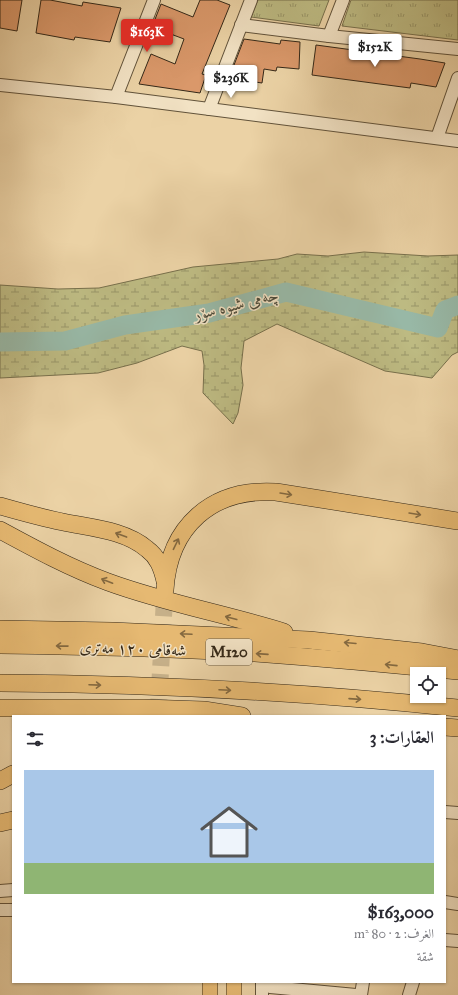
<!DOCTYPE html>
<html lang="ar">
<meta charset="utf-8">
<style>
:root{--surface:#fff;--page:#f2f2f3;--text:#2b2b33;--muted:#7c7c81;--accent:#d93025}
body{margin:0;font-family:"IM FELL Great Primer",Amiri,serif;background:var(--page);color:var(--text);direction:rtl;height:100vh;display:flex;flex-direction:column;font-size:15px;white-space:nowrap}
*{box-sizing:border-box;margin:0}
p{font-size:13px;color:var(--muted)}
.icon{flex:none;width:22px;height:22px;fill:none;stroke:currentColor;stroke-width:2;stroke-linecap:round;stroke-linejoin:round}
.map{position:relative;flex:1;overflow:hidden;direction:ltr}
.details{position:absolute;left:12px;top:715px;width:434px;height:268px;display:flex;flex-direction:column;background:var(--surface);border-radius:0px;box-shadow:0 1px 3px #0004;direction:rtl}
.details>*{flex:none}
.buttons{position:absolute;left:410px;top:667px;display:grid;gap:8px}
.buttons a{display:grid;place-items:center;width:36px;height:36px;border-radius:0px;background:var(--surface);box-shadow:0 1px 3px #0004;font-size:20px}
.price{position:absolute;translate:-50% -34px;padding:0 9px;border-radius:4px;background:#fff;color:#222;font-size:13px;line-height:26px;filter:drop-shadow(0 1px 2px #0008)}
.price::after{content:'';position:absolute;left:50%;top:24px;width:12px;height:9px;margin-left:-6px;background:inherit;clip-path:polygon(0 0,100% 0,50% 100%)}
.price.selected{background:var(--accent);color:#fff}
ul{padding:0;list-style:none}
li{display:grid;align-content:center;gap:8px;height:212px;padding:0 12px}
li span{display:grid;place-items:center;height:124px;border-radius:0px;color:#555}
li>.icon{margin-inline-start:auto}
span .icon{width:72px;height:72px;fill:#fffc;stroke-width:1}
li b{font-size:17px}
h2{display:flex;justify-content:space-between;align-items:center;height:48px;padding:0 12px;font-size:17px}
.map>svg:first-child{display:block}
.grass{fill:url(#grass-tufts);stroke:#78704c}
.wetland{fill:url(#wetland-marsh);stroke:#78704c}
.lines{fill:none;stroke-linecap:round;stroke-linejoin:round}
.river{stroke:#98b8a6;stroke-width:19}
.building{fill:#da986a;stroke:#332717}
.highway-tunnel{stroke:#c6b089;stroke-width:17;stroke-dasharray:17 8;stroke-linecap:butt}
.minor-casing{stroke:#61523a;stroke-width:14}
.major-casing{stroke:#332717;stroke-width:16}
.highway-casing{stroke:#332717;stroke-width:18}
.minor{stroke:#f2e2c4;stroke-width:12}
.major{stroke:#e6b972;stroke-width:15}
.highway{stroke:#e6b972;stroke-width:17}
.oneway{stroke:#846940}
.labels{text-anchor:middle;stroke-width:3;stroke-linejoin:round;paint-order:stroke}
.shield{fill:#f2e2c4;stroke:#6c5f4b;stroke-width:1}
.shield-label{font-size:15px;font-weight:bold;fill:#332717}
.street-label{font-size:16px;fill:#332717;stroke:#f2e2c4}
.water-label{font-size:17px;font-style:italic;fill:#4c4b3b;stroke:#f2e2c4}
</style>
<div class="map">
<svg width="458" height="995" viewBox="0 0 458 995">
<defs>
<pattern id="grass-tufts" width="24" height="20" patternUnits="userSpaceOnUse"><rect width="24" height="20" fill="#bdba82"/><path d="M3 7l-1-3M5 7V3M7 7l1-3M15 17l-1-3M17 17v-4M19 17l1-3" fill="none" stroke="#9a9769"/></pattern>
<pattern id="wetland-marsh" width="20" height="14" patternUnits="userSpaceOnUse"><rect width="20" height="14" fill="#bdba82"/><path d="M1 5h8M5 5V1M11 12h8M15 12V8" fill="none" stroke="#9a9769"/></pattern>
</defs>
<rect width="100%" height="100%" fill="#ebd2a5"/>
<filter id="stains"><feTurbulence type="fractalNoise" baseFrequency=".005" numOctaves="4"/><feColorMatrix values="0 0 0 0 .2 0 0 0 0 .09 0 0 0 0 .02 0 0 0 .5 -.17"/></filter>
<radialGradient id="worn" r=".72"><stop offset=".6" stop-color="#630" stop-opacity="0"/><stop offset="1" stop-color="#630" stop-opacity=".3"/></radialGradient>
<!-- grass -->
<g class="grass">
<polygon points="258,0 329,0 319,26 251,17"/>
<polygon points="351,0 458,0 458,40 342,26"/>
</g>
<!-- wetland -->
<polygon class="wetland" points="364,252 428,256 458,255 458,352 452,355 432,378 385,371 277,324 244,341 241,368 243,385 238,413 233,424 203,393 204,365 202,351 182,346 137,363 98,373 0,378 0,285 58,289 99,288 193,267 278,259 297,254 328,256"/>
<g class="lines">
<!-- river -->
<polyline class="river" points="0,342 65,341 125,325 209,313 286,292 438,328 445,310 458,305"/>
</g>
<!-- building -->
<g class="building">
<polygon points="0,0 22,0 17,31 0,28"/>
<polygon points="41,0 50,0 82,6 83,2 121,8 110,42 75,37 74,40 36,33"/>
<polygon points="200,0 217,0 230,5 202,74 206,75 200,93 139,84 151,54 175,64 184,39 152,27 161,4 193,17"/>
<polygon points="244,39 280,44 281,40 300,42 299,69 277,67 276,71 264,69 262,83 229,78"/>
<polygon points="316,45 420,59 445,63 436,87 411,83 410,88 312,75"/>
</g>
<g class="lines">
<!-- highway-tunnel -->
<polyline class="highway-tunnel" points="158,716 165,590"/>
<defs>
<g id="minor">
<polyline points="241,25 329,36 458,49"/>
<polyline points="329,36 343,0"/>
<polyline points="0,85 116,97 458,141"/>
<polyline points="116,97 154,0"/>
<polyline points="209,109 251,0"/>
<polyline points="437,138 458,78"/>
<polyline points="445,812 458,813"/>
<polyline points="0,891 13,890"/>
<polyline points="445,902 458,904"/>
<polyline points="0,910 13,910"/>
<polyline points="445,940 458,941"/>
<polyline points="262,982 262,995"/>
<polyline points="270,987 356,995"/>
<polyline points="361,995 363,982"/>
<polyline points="409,995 413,982"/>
</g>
<g id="major">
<polyline points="210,982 210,995"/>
<polyline points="234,982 234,995"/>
</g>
<g id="highway">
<path d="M0,506C21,512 42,518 63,522C91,528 125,530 147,549C158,557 162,568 165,581"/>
<path d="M0,530C35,549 70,568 108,582C165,603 226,614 284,632"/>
<path d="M165,590C169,526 212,488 276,492L458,521"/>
<polyline points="0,629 112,631 309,640 422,652 458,659"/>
<path d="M0,645C85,646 170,648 255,653C323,658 390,664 458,671"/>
<path d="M0,683C153,684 306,692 458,708"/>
<polyline points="0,708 144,708 204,710 242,716"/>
<polyline points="445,727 458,728"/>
<polyline points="0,781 13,774"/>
<polyline points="0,823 13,820"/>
</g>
</defs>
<!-- minor casing -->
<use href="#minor" class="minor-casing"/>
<!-- major casing -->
<use href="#major" class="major-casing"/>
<!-- highway casing -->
<use href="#highway" class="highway-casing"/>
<!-- minor -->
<use href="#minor" class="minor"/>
<!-- major -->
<use href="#major" class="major"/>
<!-- highway -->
<use href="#highway" class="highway"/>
</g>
<!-- one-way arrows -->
<defs><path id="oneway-shaft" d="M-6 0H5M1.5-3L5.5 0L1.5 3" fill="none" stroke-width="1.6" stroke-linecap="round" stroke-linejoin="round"/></defs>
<g class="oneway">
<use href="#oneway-shaft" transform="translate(286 494) rotate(9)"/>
<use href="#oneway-shaft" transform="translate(415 514) rotate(9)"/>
<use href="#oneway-shaft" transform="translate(121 535) rotate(-160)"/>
<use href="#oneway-shaft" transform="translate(176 544) rotate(-64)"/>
<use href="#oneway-shaft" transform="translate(107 581) rotate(-159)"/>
<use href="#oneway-shaft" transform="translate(231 618) rotate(-165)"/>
<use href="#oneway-shaft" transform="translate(186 634) rotate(-177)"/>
<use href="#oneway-shaft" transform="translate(350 643) rotate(-175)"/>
<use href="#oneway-shaft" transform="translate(62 646) rotate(-179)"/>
<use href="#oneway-shaft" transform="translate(262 654) rotate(-176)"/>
<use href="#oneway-shaft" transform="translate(391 665) rotate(-174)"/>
<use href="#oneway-shaft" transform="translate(95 685) rotate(2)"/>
<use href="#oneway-shaft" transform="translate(225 690) rotate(3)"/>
<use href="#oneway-shaft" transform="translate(355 699) rotate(4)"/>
</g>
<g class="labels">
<!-- shield labels -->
<rect class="shield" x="206" y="639" width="46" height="26" rx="3"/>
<g class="shield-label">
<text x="229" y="657">M120</text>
</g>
<!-- street labels -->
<g class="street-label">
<text transform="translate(133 648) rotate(2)" y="6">شەقامی ١٢٠ مەتری</text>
</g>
<!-- water labels -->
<g class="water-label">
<text transform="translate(236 304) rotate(-14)" y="6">چەمی شیوە سۆر</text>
</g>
</g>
<rect width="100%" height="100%" filter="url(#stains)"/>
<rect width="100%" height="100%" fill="url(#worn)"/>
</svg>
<div class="buttons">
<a><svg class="icon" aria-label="locate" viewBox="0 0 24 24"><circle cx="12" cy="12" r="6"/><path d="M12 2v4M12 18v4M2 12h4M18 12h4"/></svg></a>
</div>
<b class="price selected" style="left:147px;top:53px">$163K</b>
<b class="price" style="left:375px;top:68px">$152K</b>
<b class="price" style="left:231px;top:99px">$236K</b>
<section class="details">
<h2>العقارات: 3<svg class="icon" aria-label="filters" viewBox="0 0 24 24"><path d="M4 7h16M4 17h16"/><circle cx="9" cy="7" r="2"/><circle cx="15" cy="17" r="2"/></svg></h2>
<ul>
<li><span style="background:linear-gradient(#a9c7e8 75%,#8fb573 0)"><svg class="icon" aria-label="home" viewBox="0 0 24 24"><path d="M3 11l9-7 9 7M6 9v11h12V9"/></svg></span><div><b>$163,000</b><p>الغرف: 2 · 80 m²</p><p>شقة</p></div></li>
</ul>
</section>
</div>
